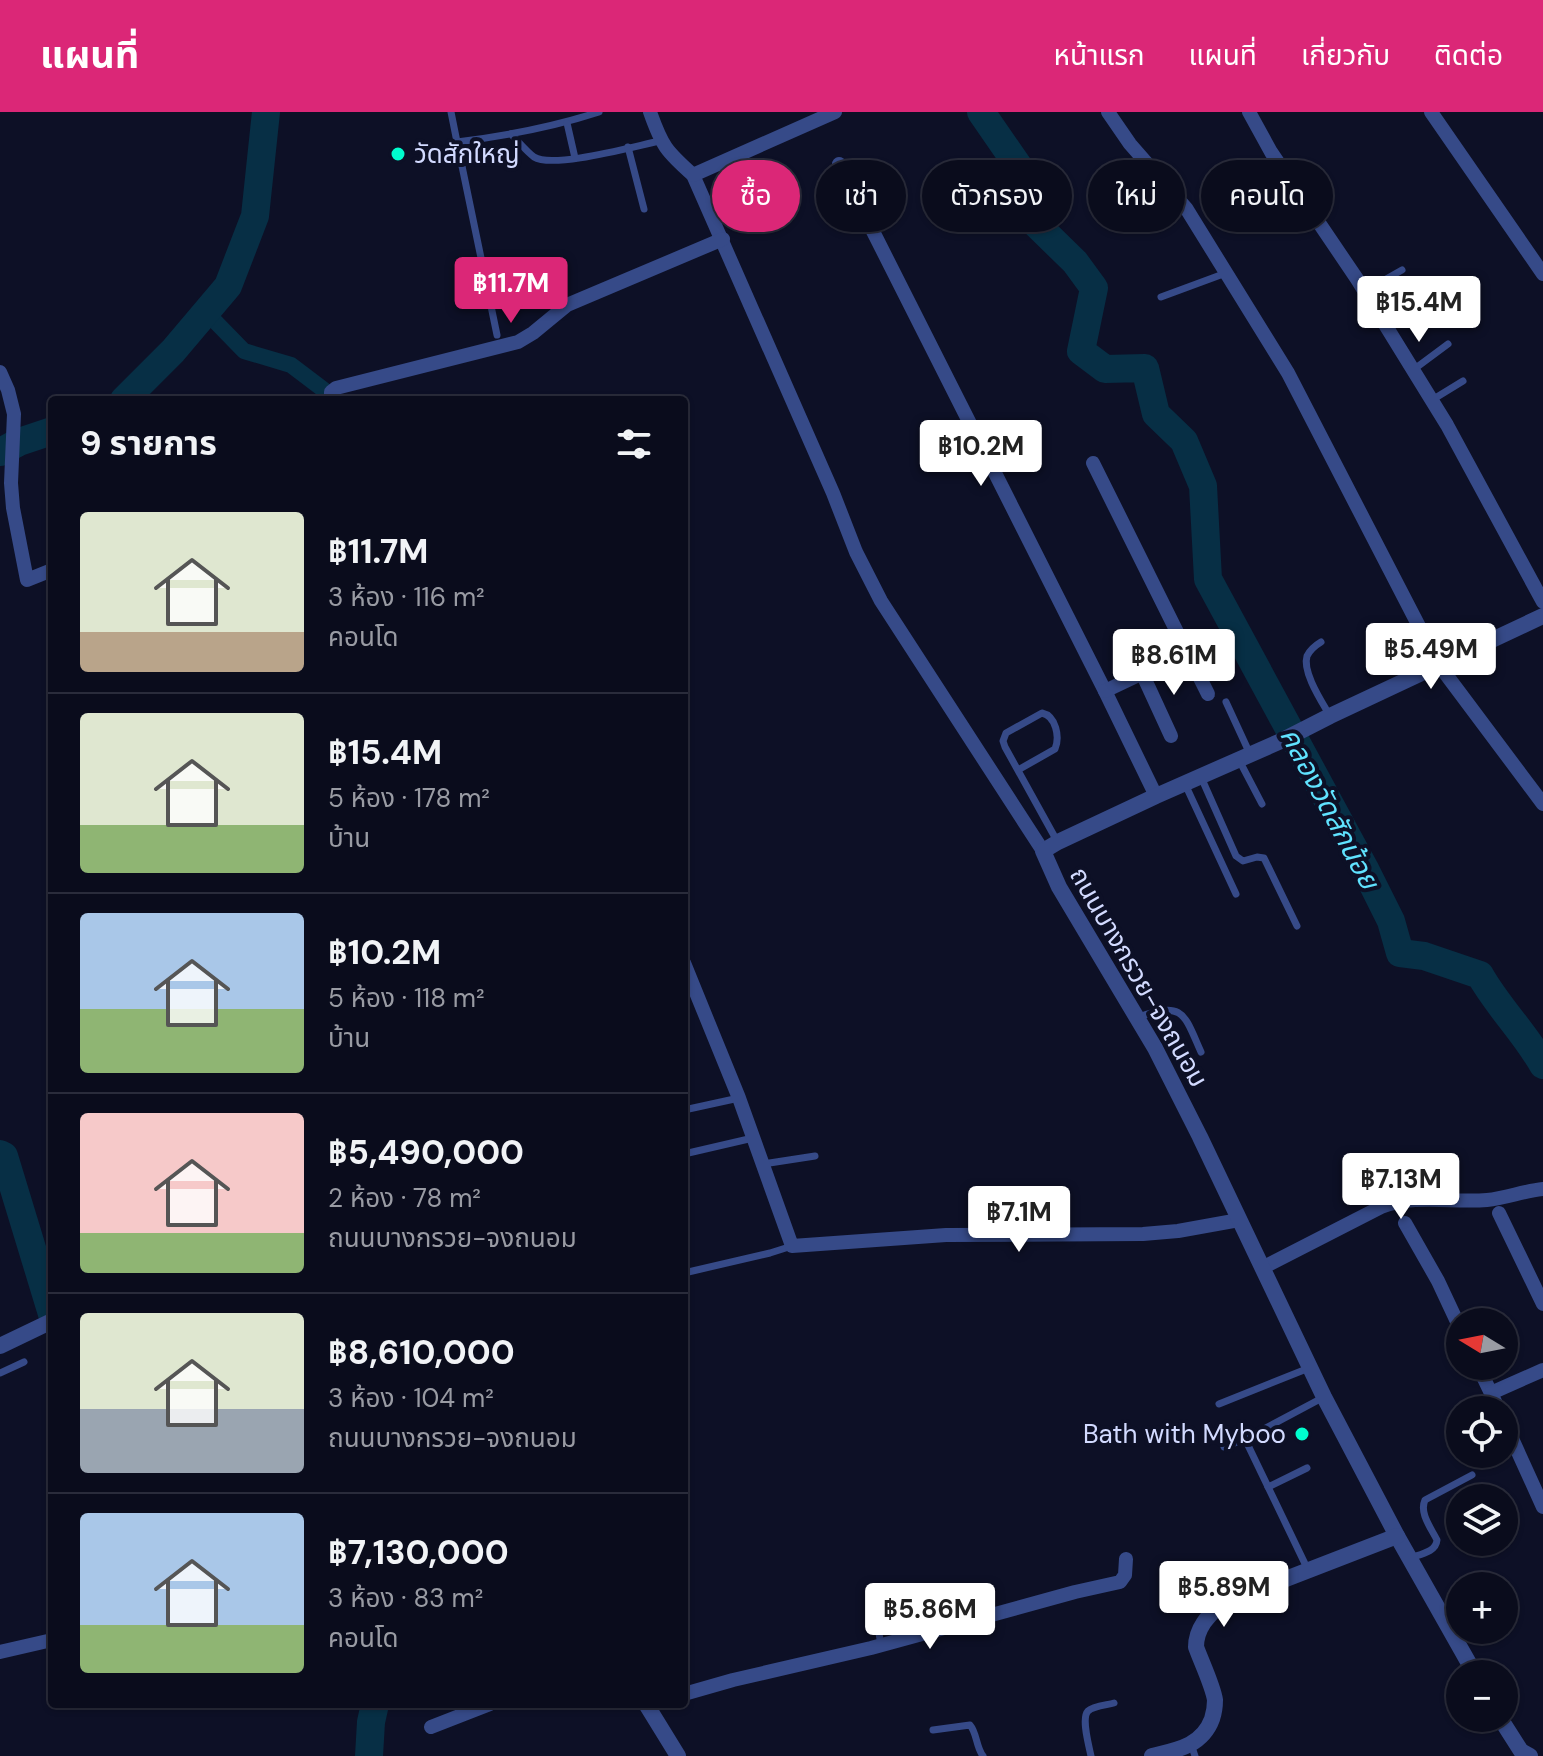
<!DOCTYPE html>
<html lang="th">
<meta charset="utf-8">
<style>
:root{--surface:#0a0c1c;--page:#131525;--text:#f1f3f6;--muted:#999ba3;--line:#2a2c3b;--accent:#db2777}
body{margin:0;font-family:"DM Sans","Noto Sans Thai",sans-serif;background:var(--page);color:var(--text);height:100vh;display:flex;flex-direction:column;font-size:30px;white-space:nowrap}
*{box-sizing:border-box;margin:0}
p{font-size:26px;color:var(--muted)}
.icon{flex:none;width:44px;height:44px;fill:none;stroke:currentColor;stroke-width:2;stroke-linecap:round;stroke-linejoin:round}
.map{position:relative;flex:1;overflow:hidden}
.details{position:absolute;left:48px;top:284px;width:640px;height:1312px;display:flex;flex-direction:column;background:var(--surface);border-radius:8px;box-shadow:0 2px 6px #0004,0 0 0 2px var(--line)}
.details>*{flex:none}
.banner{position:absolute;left:712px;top:48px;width:710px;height:72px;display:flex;gap:16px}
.needle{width:52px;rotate:280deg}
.buttons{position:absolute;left:1446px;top:1196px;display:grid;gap:16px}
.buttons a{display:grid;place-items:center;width:72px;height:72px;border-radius:50%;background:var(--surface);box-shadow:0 2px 6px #0004,0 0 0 2px var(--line);font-size:40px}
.price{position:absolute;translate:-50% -68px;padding:0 18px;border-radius:8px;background:#fff;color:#222;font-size:26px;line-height:52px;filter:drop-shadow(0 2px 4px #0008)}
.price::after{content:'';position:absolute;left:50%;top:48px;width:24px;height:18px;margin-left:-12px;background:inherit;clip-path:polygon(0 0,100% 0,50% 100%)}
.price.active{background:var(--accent);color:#fff}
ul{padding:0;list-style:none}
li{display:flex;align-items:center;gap:24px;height:200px;padding:0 32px}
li+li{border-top:2px solid var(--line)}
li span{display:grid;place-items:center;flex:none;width:224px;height:160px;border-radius:8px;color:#555}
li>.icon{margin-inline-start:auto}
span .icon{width:96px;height:96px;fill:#fffc;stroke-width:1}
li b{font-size:34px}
h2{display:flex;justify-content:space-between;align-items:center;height:96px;padding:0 32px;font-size:34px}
.chip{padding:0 28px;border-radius:36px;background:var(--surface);box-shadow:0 2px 6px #0004,0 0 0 2px var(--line);font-size:28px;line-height:72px}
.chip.active{background:var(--accent);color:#fff}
header{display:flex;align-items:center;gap:48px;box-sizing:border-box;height:112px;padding:0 40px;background:var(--accent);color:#fff}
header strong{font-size:38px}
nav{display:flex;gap:44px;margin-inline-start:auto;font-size:28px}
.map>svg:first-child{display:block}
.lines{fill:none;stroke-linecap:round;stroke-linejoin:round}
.canal{stroke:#072f45;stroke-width:16}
.river{stroke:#072f45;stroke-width:28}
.service{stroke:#364a88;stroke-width:7}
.minor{stroke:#364a88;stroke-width:14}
.tertiary{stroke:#364a88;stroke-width:16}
.poi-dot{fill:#00fdce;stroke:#0d1026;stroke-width:3}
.labels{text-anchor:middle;stroke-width:8;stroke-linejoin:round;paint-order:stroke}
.poi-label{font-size:26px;fill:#d2daff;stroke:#0d1026;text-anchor:start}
.street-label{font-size:26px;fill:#d2daff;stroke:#0d1026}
.water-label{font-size:28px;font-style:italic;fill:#60e3ff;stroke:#0d1026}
</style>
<header>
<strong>แผนที่</strong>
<nav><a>หน้าแรก</a><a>แผนที่</a><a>เกี่ยวกับ</a><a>ติดต่อ</a></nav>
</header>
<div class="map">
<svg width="1543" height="1644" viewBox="0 0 1543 1644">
<rect width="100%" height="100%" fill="#0d1026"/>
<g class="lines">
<!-- canal -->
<polyline class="canal" points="206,200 244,239 291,253 324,278"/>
<!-- river -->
<g class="river">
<path d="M981,0L1019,55L1034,110L1075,150L1094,176L1081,239L1105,257L1145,256L1156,302L1184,329L1203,374L1208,467L1366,759L1391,809L1400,841L1424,844L1480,863C1498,895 1525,921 1543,953"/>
<polyline points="124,288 173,239 228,174 255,104 266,0"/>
<polyline points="0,340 19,330 52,319"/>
<polyline points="0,1042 4,1044 52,1202"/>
<polyline points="369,1644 371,1610 375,1592"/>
</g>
<!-- service -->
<g class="service">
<path d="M451,0L457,30C505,24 553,15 599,0"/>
<polyline points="567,11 575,46"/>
<path d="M511,22C518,29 526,39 534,45C553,57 635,34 660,29"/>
<polyline points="457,30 497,223"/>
<polyline points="628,35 644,97"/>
<polyline points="1365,179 1402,158"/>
<polyline points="1161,185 1226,161"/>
<polyline points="1413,258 1448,232"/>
<polyline points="1432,288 1463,269"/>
<path d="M1321,530C1316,533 1310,538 1307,544C1302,560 1322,590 1330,604"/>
<polyline points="1226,590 1250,642"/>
<polyline points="1239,648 1262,692"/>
<path d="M1018,658L1055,637C1060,625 1056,604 1042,601L1006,621L1003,629L1005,635L1057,729"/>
<polyline points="1201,665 1236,744 1243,749 1257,745 1264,746 1297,814"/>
<polyline points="1185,672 1236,782"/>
<path d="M1139,905C1184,889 1184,902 1201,940"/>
<polyline points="684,998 739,986"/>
<polyline points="684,1042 753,1026"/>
<polyline points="763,1052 815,1044"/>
<polyline points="684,1161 770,1141 792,1134"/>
<polyline points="0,1261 24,1250"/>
<polyline points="1219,1292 1309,1256"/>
<polyline points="1245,1327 1324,1285"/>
<polyline points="1224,1335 1245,1327 1308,1458"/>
<polyline points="1268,1375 1307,1356"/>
<path d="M1410,1446C1421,1442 1436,1440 1437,1428C1431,1416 1419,1401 1425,1388L1472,1363"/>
<polyline points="874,1492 881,1533"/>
<path d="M933,1618L970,1613C977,1621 976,1635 983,1644"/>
<polyline points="1191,1632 1195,1644"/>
<path d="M1091,1644C1089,1634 1081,1606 1088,1599C1093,1594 1107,1593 1114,1591"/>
</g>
<!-- minor -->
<g class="minor">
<path d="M650,0C662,34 666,39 693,63L833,381L856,440L881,489L1043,739"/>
<polyline points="1108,0 1130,32 1186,96 1288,261 1439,553 1543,692"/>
<polyline points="1249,0 1271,40 1357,167 1447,313 1543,490"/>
<polyline points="1431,0 1543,162"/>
<polyline points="839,52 1105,579 1156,684"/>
<polyline points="693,63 835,0"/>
<polyline points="0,260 8,278 14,302 11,371 13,396 27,468 52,458"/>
<polyline points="331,288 331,280 336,276 518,230 533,221 567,193 723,127"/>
<polyline points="1093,351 1187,540 1105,579"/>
<polyline points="1187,540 1208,582"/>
<polyline points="1142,561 1171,624"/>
<polyline points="684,851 739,986 792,1134 946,1123 1143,1122 1178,1119 1239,1108"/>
<polyline points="1499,1101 1543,1192"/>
<polyline points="1405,1111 1438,1169 1460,1216"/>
<path d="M1262,1156L1381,1095C1416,1082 1452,1091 1487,1088C1506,1086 1524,1079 1543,1077"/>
<polyline points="1478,1254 1499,1298"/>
<polyline points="1491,1281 1543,1258"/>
<polyline points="1504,1309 1543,1395"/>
<polyline points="0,1540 52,1528"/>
<polyline points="684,1582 733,1568 871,1536 1075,1480 1120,1470 1125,1463 1126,1447"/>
<polyline points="431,1615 490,1592"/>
</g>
<!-- tertiary -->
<g class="tertiary">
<polyline points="0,1234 52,1209"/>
<polyline points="1475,1562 1397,1424 1324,1285 1200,1025 1155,936 1059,775 1043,739 1058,730 1156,684 1281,629 1330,604 1543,504"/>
<polyline points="646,1592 678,1644"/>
<polyline points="1500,1606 1521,1639 1530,1644"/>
<path d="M1152,1644C1177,1638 1202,1634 1212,1607C1214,1601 1215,1594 1215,1588C1213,1574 1201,1549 1196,1535C1196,1516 1208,1504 1221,1492L1397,1424"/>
</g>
</g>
<!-- markers -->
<g class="poi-dot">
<circle cx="398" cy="42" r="8"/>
<circle cx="1302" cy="1322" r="8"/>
</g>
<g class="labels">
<!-- poi labels -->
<g class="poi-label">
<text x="414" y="51">วัดสักใหญ่</text>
<text x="1286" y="1331" text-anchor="end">Bath with Myboo</text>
</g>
<!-- street labels -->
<g class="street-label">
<text transform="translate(1139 865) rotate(60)" y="9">ถนนบางกรวย-จงถนอม</text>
</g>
<!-- water labels -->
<g class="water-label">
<text transform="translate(1330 696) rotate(62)" y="10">คลองวัดสักน้อย</text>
</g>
</g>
</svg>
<div class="buttons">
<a><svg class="needle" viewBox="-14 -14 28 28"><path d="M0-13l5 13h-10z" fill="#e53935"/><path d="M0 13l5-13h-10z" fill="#999ba3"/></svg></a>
<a><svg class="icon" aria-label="locate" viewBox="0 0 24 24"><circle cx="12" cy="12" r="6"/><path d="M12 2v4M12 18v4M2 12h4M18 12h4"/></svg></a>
<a><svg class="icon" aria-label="layers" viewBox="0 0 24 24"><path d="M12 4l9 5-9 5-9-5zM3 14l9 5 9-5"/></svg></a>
<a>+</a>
<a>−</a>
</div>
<b class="price active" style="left:511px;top:213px">฿11.7M</b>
<b class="price" style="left:1419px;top:232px">฿15.4M</b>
<b class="price" style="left:981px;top:376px">฿10.2M</b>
<b class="price" style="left:1431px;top:579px">฿5.49M</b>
<b class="price" style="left:1174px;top:585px">฿8.61M</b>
<b class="price" style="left:1401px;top:1109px">฿7.13M</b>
<b class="price" style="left:1019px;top:1142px">฿7.1M</b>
<b class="price" style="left:1224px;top:1517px">฿5.89M</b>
<b class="price" style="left:930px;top:1539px">฿5.86M</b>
<div class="banner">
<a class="chip active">ซื้อ</a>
<a class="chip">เช่า</a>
<a class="chip">ตัวกรอง</a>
<a class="chip">ใหม่</a>
<a class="chip">คอนโด</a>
</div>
<section class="details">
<h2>9 รายการ<svg class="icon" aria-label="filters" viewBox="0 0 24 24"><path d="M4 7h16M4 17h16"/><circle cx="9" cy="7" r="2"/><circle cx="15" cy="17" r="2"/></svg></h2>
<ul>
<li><span style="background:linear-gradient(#dfe7d0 75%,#b9a48a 0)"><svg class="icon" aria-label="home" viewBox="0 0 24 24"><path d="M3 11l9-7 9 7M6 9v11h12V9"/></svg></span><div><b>฿11.7M</b><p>3 ห้อง · 116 m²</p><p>คอนโด</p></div></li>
<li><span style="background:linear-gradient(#dfe7d0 70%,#8fb573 0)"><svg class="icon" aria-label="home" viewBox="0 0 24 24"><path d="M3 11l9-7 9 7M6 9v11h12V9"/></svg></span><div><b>฿15.4M</b><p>5 ห้อง · 178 m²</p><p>บ้าน</p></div></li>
<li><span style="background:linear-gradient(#a9c7e8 60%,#8fb573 0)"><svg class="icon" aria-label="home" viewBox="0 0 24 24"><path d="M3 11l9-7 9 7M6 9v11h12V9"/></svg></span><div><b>฿10.2M</b><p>5 ห้อง · 118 m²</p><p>บ้าน</p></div></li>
<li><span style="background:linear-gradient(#f6c9c9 75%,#8fb573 0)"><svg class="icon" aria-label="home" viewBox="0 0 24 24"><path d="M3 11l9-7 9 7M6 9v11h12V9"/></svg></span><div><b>฿5,490,000</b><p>2 ห้อง · 78 m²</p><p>ถนนบางกรวย-จงถนอม</p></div></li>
<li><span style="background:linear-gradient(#dfe7d0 60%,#9aa5b1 0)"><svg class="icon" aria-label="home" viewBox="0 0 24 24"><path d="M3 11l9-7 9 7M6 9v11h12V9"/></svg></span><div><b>฿8,610,000</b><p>3 ห้อง · 104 m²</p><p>ถนนบางกรวย-จงถนอม</p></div></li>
<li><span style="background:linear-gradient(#a9c7e8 70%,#8fb573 0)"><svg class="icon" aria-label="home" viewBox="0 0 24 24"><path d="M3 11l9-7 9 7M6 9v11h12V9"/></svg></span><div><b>฿7,130,000</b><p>3 ห้อง · 83 m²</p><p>คอนโด</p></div></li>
</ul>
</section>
</div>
